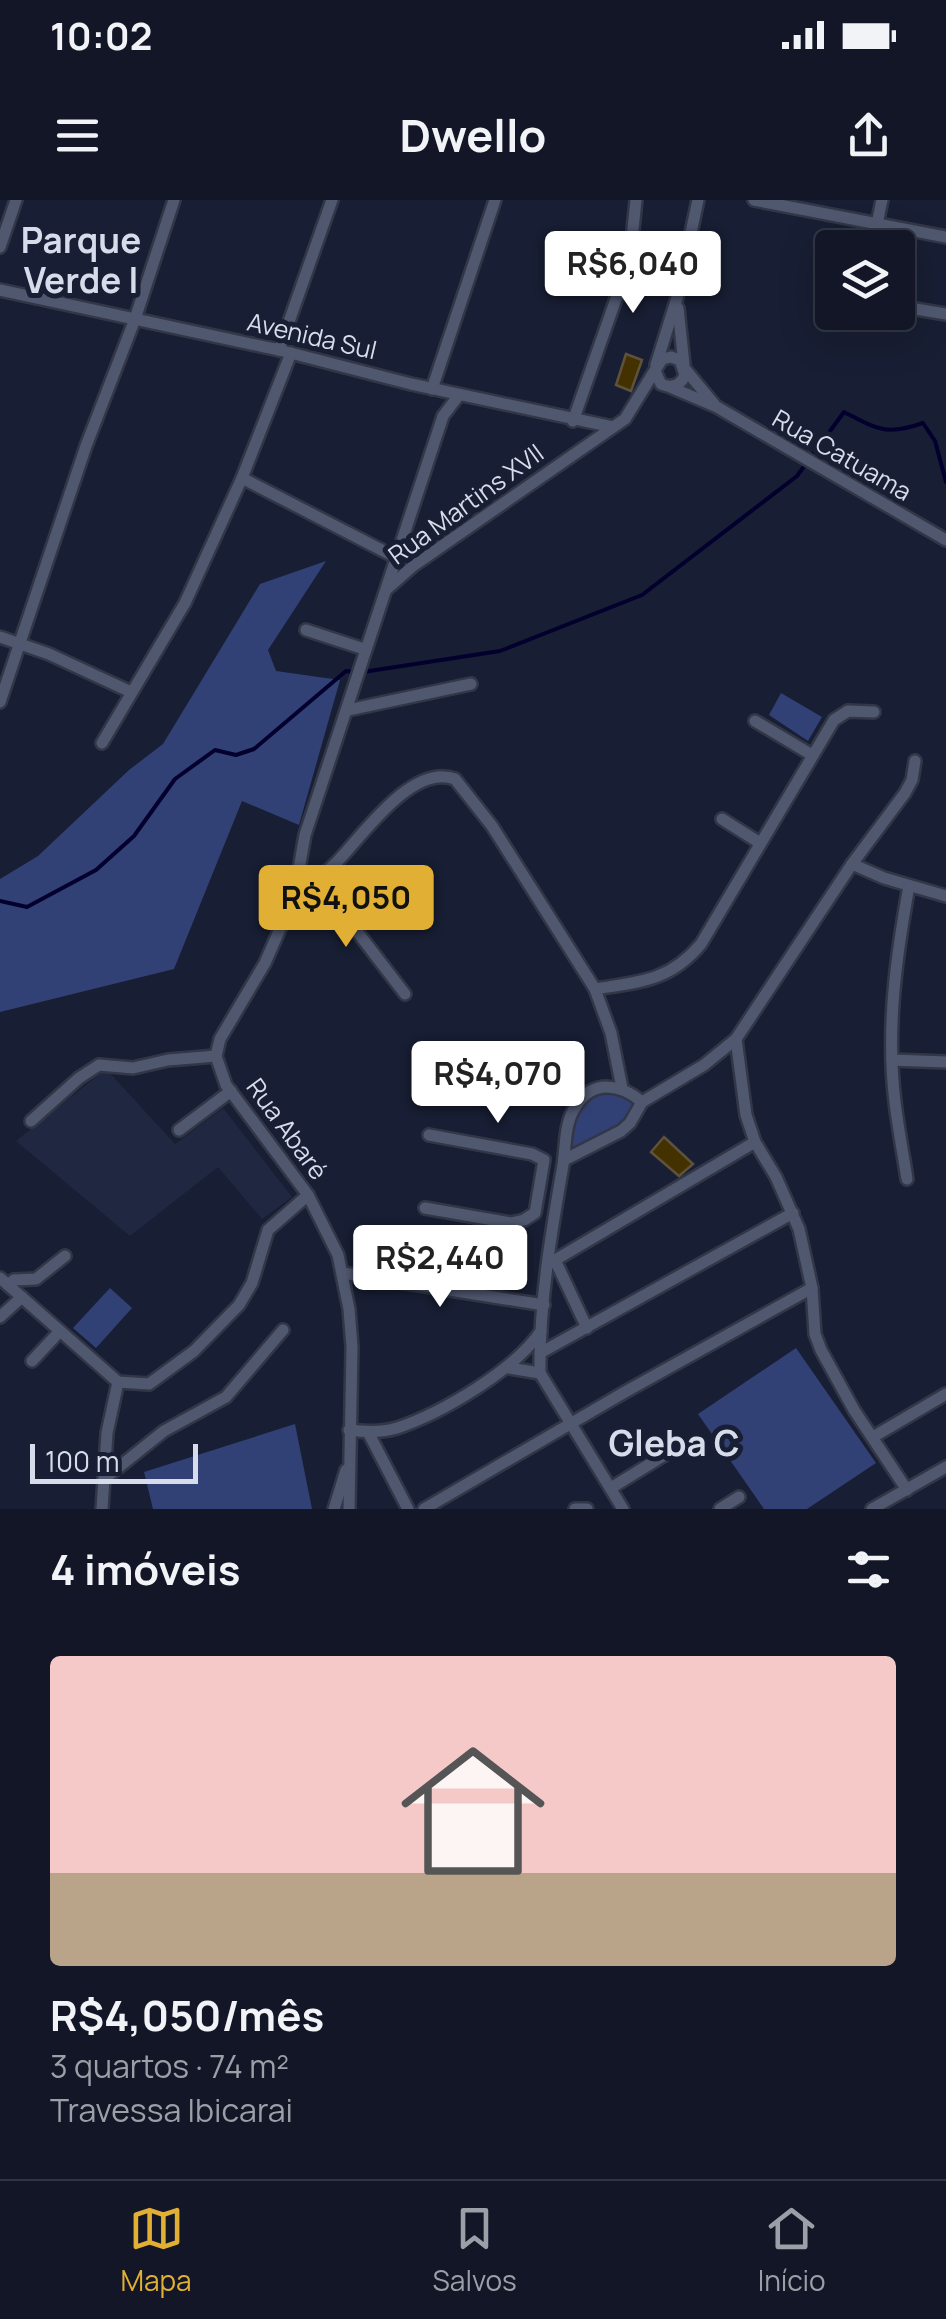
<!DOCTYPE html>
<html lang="pt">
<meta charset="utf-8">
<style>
:root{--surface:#121626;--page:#1f2332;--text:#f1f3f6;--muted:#9c9fa7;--line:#313543;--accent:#e1af34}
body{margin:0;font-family:Manrope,sans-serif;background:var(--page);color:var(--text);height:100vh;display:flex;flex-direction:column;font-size:38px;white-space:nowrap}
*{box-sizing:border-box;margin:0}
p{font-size:32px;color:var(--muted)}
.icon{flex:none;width:55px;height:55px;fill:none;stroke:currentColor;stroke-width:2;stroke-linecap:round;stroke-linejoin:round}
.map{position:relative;height:1309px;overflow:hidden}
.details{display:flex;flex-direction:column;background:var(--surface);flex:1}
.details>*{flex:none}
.tools{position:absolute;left:815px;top:30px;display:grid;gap:20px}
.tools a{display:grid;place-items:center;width:100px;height:100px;border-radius:10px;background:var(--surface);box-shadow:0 10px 40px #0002,0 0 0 2px var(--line);font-size:50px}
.scale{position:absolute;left:30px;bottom:25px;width:168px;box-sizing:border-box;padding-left:10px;border:5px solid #d7dcea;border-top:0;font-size:28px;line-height:35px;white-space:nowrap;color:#d7dcea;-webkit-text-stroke:8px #181e33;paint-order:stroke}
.price{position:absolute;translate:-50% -85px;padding:0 22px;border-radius:10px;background:#fff;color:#222;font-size:32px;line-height:65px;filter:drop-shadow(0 2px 5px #0008)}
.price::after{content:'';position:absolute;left:50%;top:60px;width:30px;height:22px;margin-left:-15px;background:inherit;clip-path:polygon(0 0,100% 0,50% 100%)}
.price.selected{background:var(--accent);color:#111}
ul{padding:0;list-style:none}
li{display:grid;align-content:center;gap:20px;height:530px;padding:0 50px}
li+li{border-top:2px solid var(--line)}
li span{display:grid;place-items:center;height:310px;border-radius:10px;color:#555}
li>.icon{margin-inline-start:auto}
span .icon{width:180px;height:180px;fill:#fffc;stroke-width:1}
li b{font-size:42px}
h2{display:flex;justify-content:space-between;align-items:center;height:120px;padding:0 50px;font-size:42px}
.status{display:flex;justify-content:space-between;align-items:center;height:70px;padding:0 50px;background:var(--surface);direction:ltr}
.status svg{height:28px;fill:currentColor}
header{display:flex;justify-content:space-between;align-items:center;height:130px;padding:0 50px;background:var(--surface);font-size:45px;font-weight:700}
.tab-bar{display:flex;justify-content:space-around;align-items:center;height:140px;border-top:2px solid var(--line);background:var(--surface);font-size:28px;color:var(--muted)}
.tab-bar a{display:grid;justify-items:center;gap:5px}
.tab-bar .selected{color:var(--accent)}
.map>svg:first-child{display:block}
.built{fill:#202841}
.green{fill:#324175}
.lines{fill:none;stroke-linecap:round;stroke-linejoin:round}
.stream{stroke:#03002e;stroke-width:4}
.building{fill:#443100;stroke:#5e523a;stroke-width:2.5}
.minor-casing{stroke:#323748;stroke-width:16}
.minor{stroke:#505870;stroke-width:11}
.labels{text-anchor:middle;stroke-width:10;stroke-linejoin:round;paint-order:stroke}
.street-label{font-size:25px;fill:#d7dcea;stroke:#181e33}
.district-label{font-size:35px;font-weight:bold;fill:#d7dcea;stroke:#181e33}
</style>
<div class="status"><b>10:02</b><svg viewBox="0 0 49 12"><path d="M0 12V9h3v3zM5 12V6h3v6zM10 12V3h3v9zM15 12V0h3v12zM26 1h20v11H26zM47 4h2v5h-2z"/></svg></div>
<header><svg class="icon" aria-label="menu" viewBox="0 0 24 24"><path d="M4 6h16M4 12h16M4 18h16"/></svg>Dwello<svg class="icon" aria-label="share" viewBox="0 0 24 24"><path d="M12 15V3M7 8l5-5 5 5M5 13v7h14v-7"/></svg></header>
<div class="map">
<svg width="946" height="1309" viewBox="0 0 946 1309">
<rect width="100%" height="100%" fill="#181e33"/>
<!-- built -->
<polygon class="built" points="106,869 175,944 223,908 292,997 262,1019 218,967 130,1036 16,941"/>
<!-- green -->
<g class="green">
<polygon points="326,361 268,450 276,471 340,480 299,625 242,601 174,769 0,812 0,679 38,656 129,570 163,544 260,384"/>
<polygon points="781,493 822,517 808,541 769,515"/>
<path d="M627,884L635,896L630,922L561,963C574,908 572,904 627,884Z"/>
<polygon points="110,1088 132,1108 96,1148 73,1128"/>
<polygon points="796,1148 876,1263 807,1309 764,1309 698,1214"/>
<polygon points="295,1224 312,1309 153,1309 144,1272"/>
</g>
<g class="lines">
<!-- stream -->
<g class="stream">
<path d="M363,472L500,451L642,395L797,276L844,212C877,229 886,236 923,223L935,241L946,282"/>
<polyline points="0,701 27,707 96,670 134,636 175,579 215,550 236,555 254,549 346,471 354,472"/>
</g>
</g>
<!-- building -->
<g class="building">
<polygon points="626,154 642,160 631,191 616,185"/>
<polygon points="664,937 693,964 679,976 651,952"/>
</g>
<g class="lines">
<defs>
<g id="minor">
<polyline points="754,0 946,37"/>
<polyline points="0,47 16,0"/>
<polyline points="872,48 882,0"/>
<polyline points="0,90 279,150 411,184 613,227"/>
<polyline points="898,106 946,114"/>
<polyline points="678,108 684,164"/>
<polyline points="279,150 332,0"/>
<polyline points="656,165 677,98 698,0"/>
<polyline points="685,169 714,204"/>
<polyline points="670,187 717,207 946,340"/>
<polyline points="432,189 495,0"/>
<polyline points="573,221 630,59 636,0"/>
<polyline points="242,278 399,359"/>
<path d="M387,389L413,366L625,219L662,159L671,157L680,160L685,175C681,185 672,189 661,184L655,171"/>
<polyline points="306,430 364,449"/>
<polyline points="0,437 49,454 131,492"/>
<polyline points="0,502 86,246 135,119 174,0"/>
<polyline points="348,510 471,484"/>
<polyline points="755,521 812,555"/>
<polyline points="102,543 185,403 242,278 291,153"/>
<polyline points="722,619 760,643"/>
<polyline points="852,664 884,678 946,696"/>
<polyline points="313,684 359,734 405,794"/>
<path d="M294,697C310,687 324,675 337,662C363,635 412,563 455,579L492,626L595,789L611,833L622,888"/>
<path d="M595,789C640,782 670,781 701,744L834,520L848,511L874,512"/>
<polyline points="736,839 746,915 755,942 776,977 799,1029 812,1088 815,1134 821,1150 854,1210 907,1290"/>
<polyline points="892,860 946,862"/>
<polyline points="31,921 79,878 99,865 133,868 168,860 216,856"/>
<polyline points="179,930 231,891"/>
<polyline points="564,960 621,931 630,923 642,902 704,865 736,839 852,664 905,593 912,580 915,561"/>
<path d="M907,979C903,953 898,928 895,902C886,830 896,757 909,686"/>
<polyline points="425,1008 511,1023 524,1020 535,1013 544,960 532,954 429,935"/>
<polyline points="555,1060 587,1128"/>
<polyline points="550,1063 755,942"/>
<polyline points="343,1073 544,1105"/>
<polyline points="0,1078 118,1182 149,1184 194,1151 239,1105 252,1083 268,1030 308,995"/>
<polyline points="8,1085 14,1080 36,1079 65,1056"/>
<polyline points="0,1117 22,1097"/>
<polyline points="540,1153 793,1013"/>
<polyline points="32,1161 60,1131"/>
<polyline points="509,1168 540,1173"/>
<path d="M540,1173C539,1105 551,1033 563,965C566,946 564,923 576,906C593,879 621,884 642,902"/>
<polyline points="540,1173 623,1309"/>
<path d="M349,1230C365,1232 381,1233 397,1228C442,1213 515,1170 541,1131"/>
<polyline points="368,1232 408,1309"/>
<polyline points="873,1237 946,1194"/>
<polyline points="104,1279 164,1231 226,1197 283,1130"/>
<polyline points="611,1288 684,1243"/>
<polyline points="102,1309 107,1233 118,1182"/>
<polyline points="334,1309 346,1270"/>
<polyline points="349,1309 352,1147 349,1109 338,1055 308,995 226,885 216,856 220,839 265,763 294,697 305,635 443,216 459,195"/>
<polyline points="424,1309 625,1192 812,1088"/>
<polyline points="575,1309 587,1309"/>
<polyline points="720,1309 739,1297"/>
<polyline points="872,1309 946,1267"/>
</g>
</defs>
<!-- minor casing -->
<use href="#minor" class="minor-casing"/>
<!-- minor -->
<use href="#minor" class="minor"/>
</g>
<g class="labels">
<!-- street labels -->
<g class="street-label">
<text transform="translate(312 136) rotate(13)" y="9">Avenida Sul</text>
<text transform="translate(842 255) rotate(30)" y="9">Rua Catuama</text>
<text transform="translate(466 304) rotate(-36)" y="9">Rua Martins XVII</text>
<text transform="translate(287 929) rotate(54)" y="9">Rua Abaré</text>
</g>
<!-- district labels -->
<g class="district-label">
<text x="81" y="53">Parque<tspan x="81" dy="40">Verde I</tspan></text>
<text x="674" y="1256">Gleba C</text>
</g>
</g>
</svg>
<div class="tools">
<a><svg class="icon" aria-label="layers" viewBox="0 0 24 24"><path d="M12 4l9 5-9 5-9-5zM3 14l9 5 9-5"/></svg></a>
</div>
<div class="scale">100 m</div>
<b class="price" style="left:633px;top:116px">R$6,040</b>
<b class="price selected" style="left:346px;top:750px">R$4,050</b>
<b class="price" style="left:498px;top:926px">R$4,070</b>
<b class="price" style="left:440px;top:1110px">R$2,440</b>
</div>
<section class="details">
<h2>4 imóveis<svg class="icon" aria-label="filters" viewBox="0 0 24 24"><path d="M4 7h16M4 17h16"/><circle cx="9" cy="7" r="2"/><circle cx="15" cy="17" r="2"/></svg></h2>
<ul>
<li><span style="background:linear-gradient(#f6c9c9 70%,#b9a48a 0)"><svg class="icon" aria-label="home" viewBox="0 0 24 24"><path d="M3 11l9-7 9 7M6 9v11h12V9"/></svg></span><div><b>R$4,050/mês</b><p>3 quartos · 74 m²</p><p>Travessa Ibicarai</p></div></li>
</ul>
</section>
<nav class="tab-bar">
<a class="selected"><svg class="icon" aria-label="map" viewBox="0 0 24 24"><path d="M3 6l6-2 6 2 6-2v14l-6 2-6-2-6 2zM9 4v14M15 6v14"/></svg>Mapa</a>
<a><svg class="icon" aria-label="saved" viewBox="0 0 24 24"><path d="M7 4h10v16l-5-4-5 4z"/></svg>Salvos</a>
<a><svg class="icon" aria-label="home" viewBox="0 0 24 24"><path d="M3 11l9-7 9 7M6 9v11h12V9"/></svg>Início</a>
</nav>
